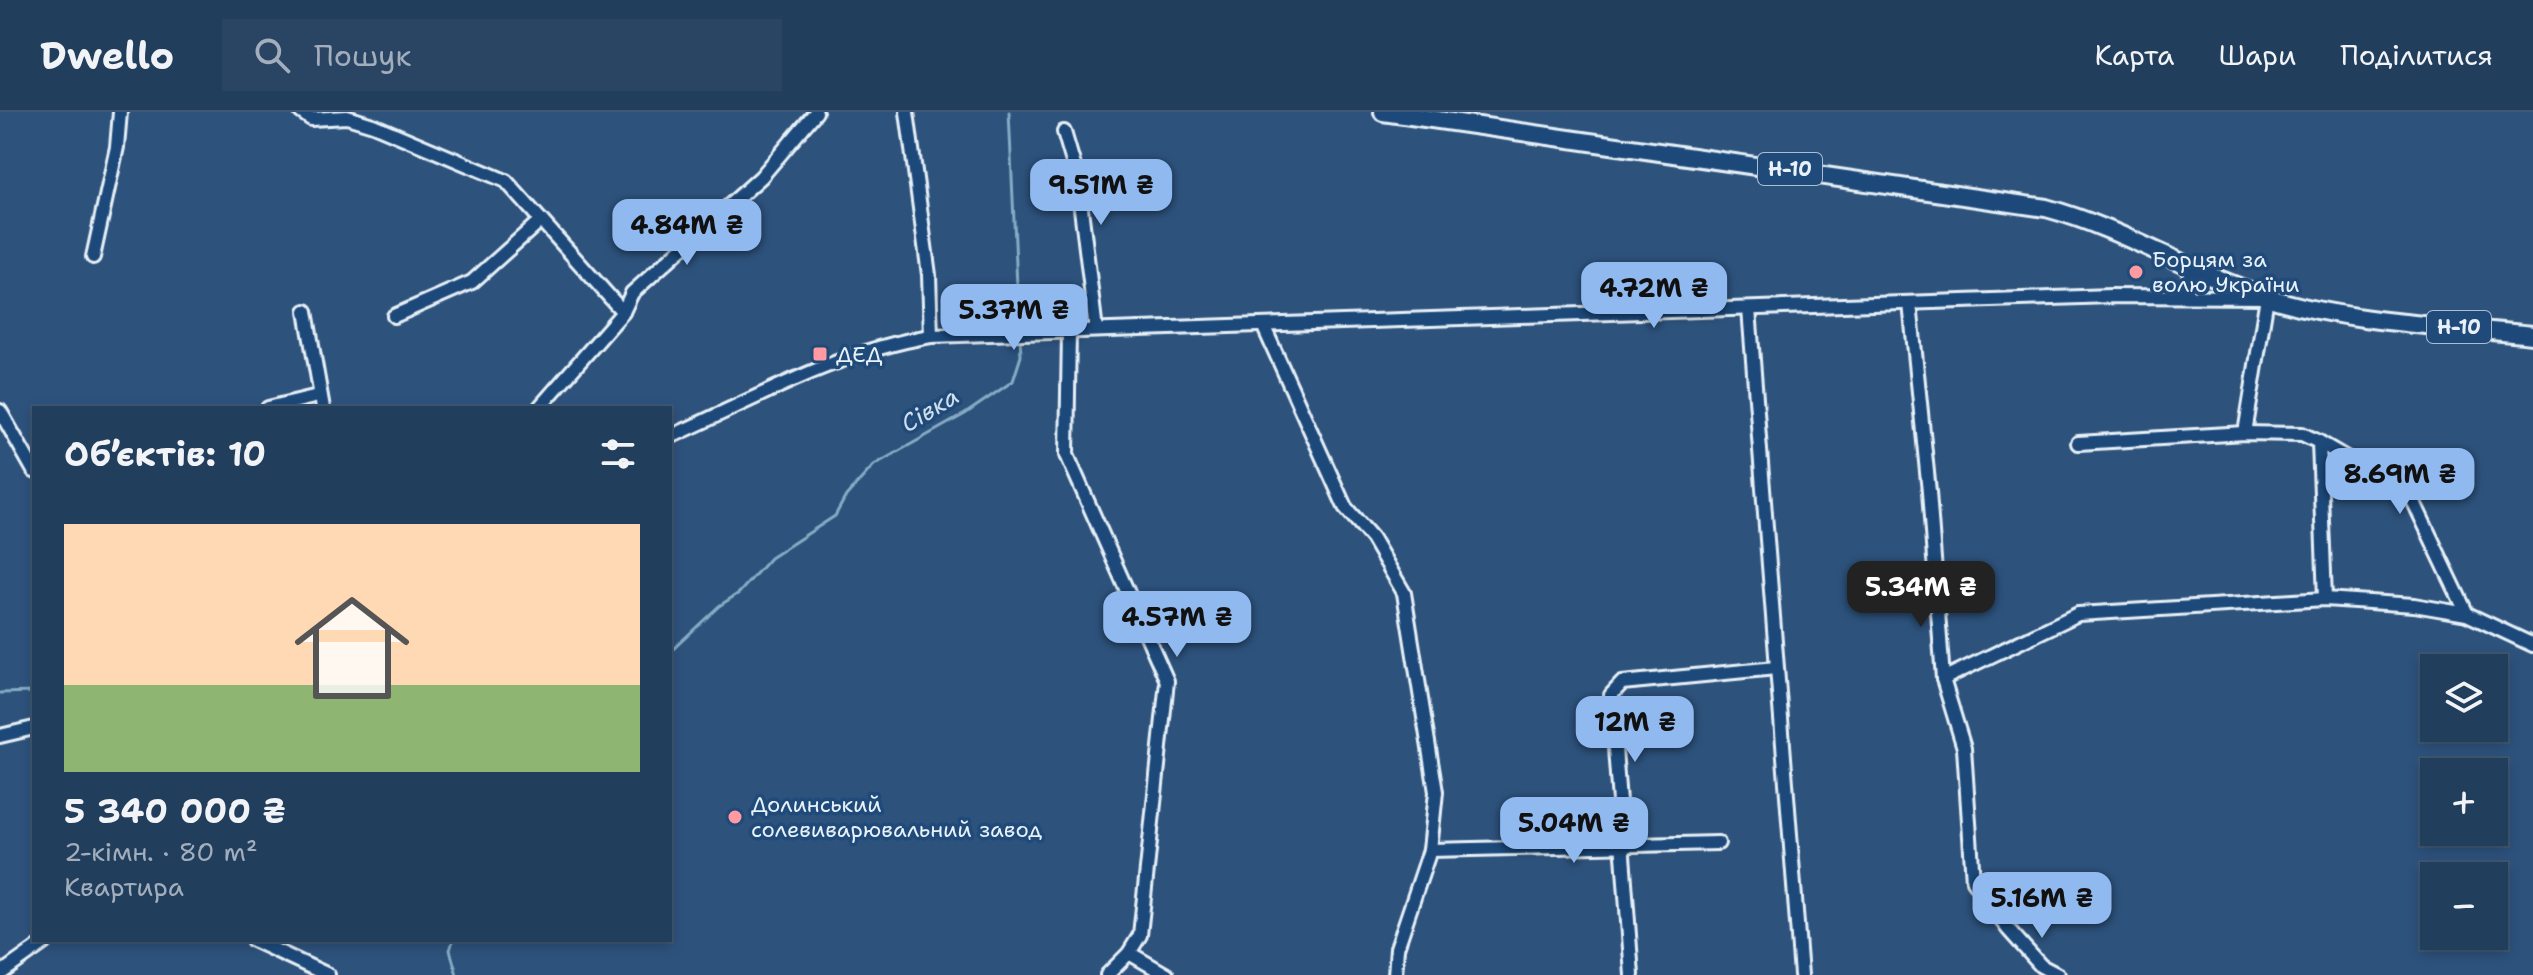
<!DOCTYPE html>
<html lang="uk">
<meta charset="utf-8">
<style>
:root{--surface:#223e5d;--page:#2a4563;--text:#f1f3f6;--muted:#a2aebc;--line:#3f5772;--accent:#90b9f0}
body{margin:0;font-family:"Shantell Sans",sans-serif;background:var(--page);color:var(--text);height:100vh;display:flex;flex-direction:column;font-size:30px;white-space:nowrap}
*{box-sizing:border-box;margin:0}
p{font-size:26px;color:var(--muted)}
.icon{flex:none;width:44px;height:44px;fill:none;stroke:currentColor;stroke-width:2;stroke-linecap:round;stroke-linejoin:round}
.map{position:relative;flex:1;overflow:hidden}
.side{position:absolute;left:32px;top:294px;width:640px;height:536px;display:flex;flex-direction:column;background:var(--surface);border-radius:0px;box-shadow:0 4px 12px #0003,0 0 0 2px var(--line)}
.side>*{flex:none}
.fabs{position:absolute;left:2420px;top:542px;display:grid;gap:16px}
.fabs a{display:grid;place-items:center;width:88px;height:88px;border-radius:0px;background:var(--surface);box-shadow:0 4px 12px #0003,0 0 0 2px var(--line);font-size:40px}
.price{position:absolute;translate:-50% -68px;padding:0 18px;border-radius:16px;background:var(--accent);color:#111;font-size:26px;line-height:52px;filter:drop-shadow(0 2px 4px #0008)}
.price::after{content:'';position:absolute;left:50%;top:48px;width:24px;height:18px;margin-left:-12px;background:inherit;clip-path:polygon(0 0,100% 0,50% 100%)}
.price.on{background:#222;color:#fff}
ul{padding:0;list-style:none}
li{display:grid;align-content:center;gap:16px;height:424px;padding:0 32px}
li+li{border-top:2px solid var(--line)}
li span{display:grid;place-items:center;height:248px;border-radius:0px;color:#555}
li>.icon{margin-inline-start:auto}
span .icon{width:144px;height:144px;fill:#fffc;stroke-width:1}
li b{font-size:34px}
h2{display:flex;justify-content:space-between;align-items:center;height:96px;padding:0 32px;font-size:34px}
header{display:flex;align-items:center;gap:48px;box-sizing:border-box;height:112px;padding:0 40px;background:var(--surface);border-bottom:2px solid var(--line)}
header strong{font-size:38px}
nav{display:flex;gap:44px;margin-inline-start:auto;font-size:28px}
.search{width:560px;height:72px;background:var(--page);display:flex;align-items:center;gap:20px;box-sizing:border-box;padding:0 28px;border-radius:0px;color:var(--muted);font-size:30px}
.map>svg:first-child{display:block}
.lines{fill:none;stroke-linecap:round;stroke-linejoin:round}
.stream{stroke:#87acc4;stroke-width:3}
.minor-casing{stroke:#e8f1f8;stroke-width:18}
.major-casing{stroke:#e8f1f8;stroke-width:22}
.minor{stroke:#1f4a7a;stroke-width:12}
.major{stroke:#1f4a7a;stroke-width:16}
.poi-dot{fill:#ff9aa2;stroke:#1f4a7a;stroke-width:3}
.labels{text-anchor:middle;stroke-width:7;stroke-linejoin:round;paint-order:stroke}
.shield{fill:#1f4a7a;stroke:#acbfd2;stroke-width:2}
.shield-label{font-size:20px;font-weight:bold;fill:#e8f1f8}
.poi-label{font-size:22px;fill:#e8f1f8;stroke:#1f4a7a;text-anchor:start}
.water-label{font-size:24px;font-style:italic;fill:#d0e0eb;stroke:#1f4a7a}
</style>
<header>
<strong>Dwello</strong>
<div class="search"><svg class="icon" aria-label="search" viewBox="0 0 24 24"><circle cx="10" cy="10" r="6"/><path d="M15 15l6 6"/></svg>Пошук</div>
<nav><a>Карта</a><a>Шари</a><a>Поділитися</a></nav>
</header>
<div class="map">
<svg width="2533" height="863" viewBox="0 0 2533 863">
<rect width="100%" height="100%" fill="#2d527c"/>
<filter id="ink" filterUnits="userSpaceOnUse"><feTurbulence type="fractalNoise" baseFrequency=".0125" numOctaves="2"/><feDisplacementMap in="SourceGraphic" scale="16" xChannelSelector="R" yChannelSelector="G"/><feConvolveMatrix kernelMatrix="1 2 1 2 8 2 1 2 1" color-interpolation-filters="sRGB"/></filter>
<g filter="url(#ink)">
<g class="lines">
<!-- stream -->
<g class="stream">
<polyline points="1009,0 1019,218"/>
<polyline points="670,540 719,494 739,481 770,446 835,404 846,384 874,353 965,302 1013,269 1021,244 1020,225"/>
<polyline points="0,581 34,580"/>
<polyline points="453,828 450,838 457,863"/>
</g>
<defs>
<g id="minor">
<polyline points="301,0 311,7 347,5 373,13 506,69 623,200"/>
<polyline points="907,0 929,163 931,224"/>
<polyline points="1064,20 1077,64 1096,218"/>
<polyline points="93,145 117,35 120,0"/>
<polyline points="2175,184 2187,178 2190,161 2186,151"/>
<polyline points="1910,191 1929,380 1943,567 1964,636 1973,769 2008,817 2041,854 2058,863"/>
<polyline points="1749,197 1801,863"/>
<polyline points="306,199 323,296"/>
<polyline points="394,204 472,170 541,108"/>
<polyline points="1263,213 1345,395 1372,426 1404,481 1436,680 1430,738 1397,836 1395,863"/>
<polyline points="1069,219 1067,343 1167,569 1140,823 1129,841 1107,863"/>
<polyline points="268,296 318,284"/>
<polyline points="539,296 623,200 632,181 761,65 816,0"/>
<polyline points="0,299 34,359"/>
<path d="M670,325C755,287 839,239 931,224L2111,184L2267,185L2245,321"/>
<polyline points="2319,330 2355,351 2383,352 2401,363 2467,502"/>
<polyline points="2078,331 2245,321 2302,322 2319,330 2325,487"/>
<polyline points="1943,567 2078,502 2325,487 2414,493 2467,502 2533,533"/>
<polyline points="0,624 34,616"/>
<polyline points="1430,738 1718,731"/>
<polyline points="253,828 328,863"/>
<polyline points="1129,841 1167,863"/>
<polyline points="0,862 48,828"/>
<polyline points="1632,863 1611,583 1622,571 1776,556"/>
</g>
<path id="major" d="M1383,0L2046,96C2124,117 2191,161 2267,185C2346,211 2450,214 2533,223"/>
</defs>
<!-- minor casing -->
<use href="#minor" class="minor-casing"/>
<!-- major casing -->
<use href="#major" class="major-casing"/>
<!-- minor -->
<use href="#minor" class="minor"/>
<!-- major -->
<use href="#major" class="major"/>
</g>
</g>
<!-- markers -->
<g class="poi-dot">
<circle cx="2136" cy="160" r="8"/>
<rect x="812" y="234" width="16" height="16" rx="4"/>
<circle cx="735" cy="705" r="8"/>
</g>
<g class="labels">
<!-- shield labels -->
<g class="shield">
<rect x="1758" y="41" width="64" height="32" rx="6"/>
<rect x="2427" y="199" width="64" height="32" rx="6"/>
</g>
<g class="shield-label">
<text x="1790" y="64">Н-10</text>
<text x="2459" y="222">Н-10</text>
</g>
<!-- poi labels -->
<g class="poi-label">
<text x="2152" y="155">Борцям за<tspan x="2152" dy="25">волю України</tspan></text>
<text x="836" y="250">ДЕД</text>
<text x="751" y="700">Долинський<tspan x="751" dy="25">солевиварювальний завод</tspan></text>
</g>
<!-- water labels -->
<g class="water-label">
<text transform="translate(930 298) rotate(-31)" y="8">Сівка</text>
</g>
</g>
</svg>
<div class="fabs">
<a><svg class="icon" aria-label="layers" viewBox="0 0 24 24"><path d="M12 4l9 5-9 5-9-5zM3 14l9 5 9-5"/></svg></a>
<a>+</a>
<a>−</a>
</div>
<b class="price" style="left:1101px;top:115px">9.51M ₴</b>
<b class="price" style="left:687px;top:155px">4.84M ₴</b>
<b class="price" style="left:1654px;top:218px">4.72M ₴</b>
<b class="price" style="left:1014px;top:240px">5.37M ₴</b>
<b class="price" style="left:2400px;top:404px">8.69M ₴</b>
<b class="price on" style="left:1921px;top:517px">5.34M ₴</b>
<b class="price" style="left:1177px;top:547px">4.57M ₴</b>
<b class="price" style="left:1635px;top:652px">12M ₴</b>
<b class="price" style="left:1574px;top:753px">5.04M ₴</b>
<b class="price" style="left:2042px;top:828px">5.16M ₴</b>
<section class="side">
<h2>Об’єктів: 10<svg class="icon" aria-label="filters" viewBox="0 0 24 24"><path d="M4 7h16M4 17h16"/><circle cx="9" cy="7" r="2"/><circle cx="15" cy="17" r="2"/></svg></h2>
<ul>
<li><span style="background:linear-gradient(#ffd9b3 65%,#8fb573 0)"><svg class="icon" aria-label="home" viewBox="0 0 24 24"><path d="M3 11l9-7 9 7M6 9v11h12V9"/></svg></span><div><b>5 340 000 ₴</b><p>2-кімн. · 80 m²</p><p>Квартира</p></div></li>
</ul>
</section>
</div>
